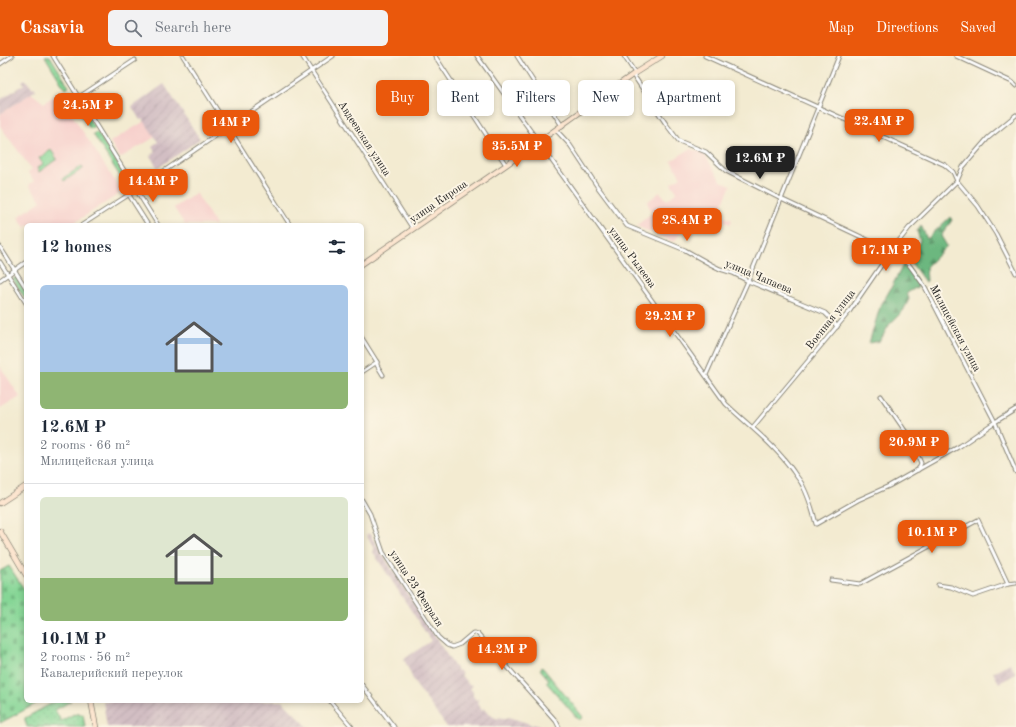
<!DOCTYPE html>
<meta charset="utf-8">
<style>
:root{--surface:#fff;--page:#f2f2f3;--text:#1f2937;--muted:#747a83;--line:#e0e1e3;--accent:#ea580c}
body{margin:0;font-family:"Old Standard TT",serif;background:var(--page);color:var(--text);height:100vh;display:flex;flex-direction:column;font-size:15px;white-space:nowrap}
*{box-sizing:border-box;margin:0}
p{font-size:13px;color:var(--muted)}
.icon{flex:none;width:22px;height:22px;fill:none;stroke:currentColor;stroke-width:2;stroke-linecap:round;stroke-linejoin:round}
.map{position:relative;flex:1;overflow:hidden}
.sheet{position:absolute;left:24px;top:167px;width:340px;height:480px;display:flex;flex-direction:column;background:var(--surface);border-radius:6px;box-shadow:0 2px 6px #0003}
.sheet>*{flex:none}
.top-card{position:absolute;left:376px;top:24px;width:380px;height:36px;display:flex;gap:8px}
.price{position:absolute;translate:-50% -34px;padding:0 9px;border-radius:8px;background:var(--accent);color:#fff;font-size:13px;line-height:26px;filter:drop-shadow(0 1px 2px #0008)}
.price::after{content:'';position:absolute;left:50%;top:24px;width:12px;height:9px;margin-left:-6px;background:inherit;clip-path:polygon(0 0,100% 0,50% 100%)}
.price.on{background:#222;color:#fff}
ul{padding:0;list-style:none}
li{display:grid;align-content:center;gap:8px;height:212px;padding:0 16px}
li+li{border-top:1px solid var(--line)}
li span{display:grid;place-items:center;height:124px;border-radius:6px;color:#555}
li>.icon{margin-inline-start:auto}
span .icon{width:72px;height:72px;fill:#fffc;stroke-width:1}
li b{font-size:17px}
h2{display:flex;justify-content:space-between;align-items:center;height:48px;padding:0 16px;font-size:17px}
.pill{padding:0 14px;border-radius:6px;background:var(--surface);box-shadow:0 2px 6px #0003;font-size:14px;line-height:36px}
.pill.on{background:var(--accent);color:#fff}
header{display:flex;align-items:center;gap:24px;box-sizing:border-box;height:56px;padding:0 20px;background:var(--accent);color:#fff}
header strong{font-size:19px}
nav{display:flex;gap:22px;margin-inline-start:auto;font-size:14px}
.search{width:280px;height:36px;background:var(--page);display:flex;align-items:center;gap:10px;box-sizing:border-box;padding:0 14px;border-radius:6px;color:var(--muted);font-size:15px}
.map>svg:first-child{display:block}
.built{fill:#f7d0cc}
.industrial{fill:url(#industrial-furrows)}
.grass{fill:url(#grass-dots);stroke:#517959}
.forest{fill:url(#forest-firs);stroke:#446a4e}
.cemetery{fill:url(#cemetery-stones);stroke:#517959}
.garden{fill:#86d696;stroke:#517959}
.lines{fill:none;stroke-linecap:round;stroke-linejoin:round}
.street-casing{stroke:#888476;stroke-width:5}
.secondary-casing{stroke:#888476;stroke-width:6}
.street{stroke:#fff;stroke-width:3}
.secondary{stroke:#fce5cf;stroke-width:4.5}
.labels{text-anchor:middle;stroke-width:4;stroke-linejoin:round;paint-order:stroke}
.street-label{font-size:11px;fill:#1c1c1c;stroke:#fcf5e5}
</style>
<header>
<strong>Casavia</strong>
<div class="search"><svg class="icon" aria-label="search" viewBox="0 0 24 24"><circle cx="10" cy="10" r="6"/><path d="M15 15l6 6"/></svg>Search here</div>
<nav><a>Map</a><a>Directions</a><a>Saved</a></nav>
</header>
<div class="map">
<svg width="1016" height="671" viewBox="0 0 1016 671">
<defs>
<pattern id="industrial-furrows" width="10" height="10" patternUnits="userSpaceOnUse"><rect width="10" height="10" fill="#d2bec3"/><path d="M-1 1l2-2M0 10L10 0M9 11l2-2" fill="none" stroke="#b4a3a7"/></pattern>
<pattern id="grass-dots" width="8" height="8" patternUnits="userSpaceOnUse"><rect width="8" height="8" fill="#86d696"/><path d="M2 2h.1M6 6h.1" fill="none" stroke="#73b781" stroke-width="1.8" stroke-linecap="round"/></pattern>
<pattern id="forest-firs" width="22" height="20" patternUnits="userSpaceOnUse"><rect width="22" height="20" fill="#6cb77f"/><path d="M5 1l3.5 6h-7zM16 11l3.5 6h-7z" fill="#589467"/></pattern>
<pattern id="cemetery-stones" width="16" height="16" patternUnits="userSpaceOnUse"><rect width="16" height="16" fill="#86d696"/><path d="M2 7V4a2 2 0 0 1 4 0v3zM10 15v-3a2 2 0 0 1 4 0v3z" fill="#73b781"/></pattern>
</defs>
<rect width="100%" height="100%" fill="#fcf5e5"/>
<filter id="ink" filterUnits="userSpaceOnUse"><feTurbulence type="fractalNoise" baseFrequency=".025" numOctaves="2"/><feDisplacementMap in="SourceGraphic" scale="8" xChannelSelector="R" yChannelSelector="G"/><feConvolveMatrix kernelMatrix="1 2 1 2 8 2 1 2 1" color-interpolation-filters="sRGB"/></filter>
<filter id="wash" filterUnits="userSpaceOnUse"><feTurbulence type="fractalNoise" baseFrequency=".012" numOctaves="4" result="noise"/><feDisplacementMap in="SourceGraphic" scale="16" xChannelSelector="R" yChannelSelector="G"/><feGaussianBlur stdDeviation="0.9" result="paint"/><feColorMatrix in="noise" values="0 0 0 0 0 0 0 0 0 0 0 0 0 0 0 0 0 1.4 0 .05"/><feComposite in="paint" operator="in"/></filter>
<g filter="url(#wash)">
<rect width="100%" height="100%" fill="#f3ebd1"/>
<!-- built -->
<g class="built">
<polygon points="31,37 44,47 58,37 122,136 71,169 26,169 26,173 18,161 41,145 29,129 34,125 28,117 32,114 0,70 0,58"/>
<polygon points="145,65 155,81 120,102 110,86"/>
<polygon points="690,93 703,96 721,125 731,129 718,158 732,164 730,168 696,154 674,186 636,170 652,157 647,146 660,136 667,144 677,136 671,127 681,121 671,105"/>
<polygon points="196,137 216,169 185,169 174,152"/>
<polygon points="0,310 20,341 0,353"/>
</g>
<!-- industrial -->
<g class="industrial">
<polygon points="25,23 32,32 34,31 36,34 0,58 0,44 24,28 22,25"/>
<polygon points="164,28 200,83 158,112 150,100 156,96 152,90 158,86 143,63 140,64 132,51"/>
<polygon points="369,477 454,610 458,615 459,614 462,618 461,619 469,629 470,628 472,630 470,632 473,636 473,640 476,644 478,643 479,644 477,645 480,651 482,654 484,652 486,656 487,655 492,660 498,663 499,661 504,663 505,662 507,663 508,661 531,668 531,670 532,670 533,668 540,670 539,671 447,671 415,628 404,603 431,585 373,496 373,491 366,479"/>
<polygon points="1010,607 1016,618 999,627 993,616"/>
<polygon points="103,645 282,645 308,671 107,671"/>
</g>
<!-- grass -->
<g class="grass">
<polygon points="45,0 50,0 69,31 65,33"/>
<polygon points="71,34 94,71 90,73 68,36"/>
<polygon points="97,76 133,132 129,134 93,78"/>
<polygon points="82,110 84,112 64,125 63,122"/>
<polygon points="16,221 26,236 26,244 13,223"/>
<polygon points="542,611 583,661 579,664 546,626 549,624 540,613"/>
<polygon points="56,645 71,645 55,654 61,665 74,658 75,659 78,657 79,659 83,658 85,671 27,671 25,664 25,662"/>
</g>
<!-- forest -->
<g class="forest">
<polygon points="950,161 952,164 941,180 947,190 926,211 927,225 925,226 912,208 908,204 920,185 917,175 921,169 927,183"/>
<polygon points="903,209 911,215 919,230 907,237 909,243 903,255 889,269 880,285 869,287 880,251 891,232"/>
</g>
<!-- cemetery -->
<polygon class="cemetery" points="9,510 26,536 26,645 41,645 0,667 0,515"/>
<!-- garden -->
<polygon class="garden" points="51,94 57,103 39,116 37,112 43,108 39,102"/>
</g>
<g filter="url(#ink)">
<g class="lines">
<defs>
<g id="street">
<polyline points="53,0 158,169"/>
<polyline points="183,0 290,169"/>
<polyline points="302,0 413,173"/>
<polyline points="435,0 506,109"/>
<path d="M477,0L726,348C749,370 775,389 793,415C796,420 801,425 803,430C809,442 813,455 816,468L858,444L889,430L960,390L995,366L1016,353"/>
<polyline points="517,0 562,70"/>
<polyline points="624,0 635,17 634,21 636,23 666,68 675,80 679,85 706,96 726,115 781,143 891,195 902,202 910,210 925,231 995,366 1016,416"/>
<polyline points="705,0 945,109 953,116 957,125 978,150 996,178 1016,217"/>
<polyline points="956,0 1012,26 1016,30"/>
<polyline points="0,8 12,0"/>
<polyline points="79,41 135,4"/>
<polyline points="556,74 570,89 597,130 627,170 685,194 710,208 720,213 733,217 748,225 825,257 833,265 837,271"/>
<polyline points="129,139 148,169"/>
<polyline points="82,169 136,134 333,0"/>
<polyline points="0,191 26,232"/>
<polyline points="0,206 26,247"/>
<polyline points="0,224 26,206"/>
<polyline points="362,282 377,306 377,309 383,319"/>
<polyline points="362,316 377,306"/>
<polyline points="706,319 748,225 839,0"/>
<polyline points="881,340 910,382 921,407 918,414"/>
<polyline points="753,371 849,256 891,195 909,172 957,125 963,111 988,82 1016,59"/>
<polyline points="362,444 370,458 383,496 438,581 447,589 452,591 460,588 473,577 475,577 478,578 556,665 559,671"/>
<polyline points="831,524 860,528 978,464 1008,528"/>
<polyline points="938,529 951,531 973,540 1008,528 1016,527"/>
<polyline points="362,629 394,671"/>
<polyline points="330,645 352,671"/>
</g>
<g id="secondary">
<polyline points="362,208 506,109 635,17 662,0"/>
<polyline points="0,447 26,430"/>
<polyline points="0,475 26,519"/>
<polyline points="91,645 96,671"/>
</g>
</defs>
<!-- street casing -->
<use href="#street" class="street-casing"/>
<!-- secondary casing -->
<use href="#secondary" class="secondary-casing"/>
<!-- street -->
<use href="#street" class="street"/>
<!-- secondary -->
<use href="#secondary" class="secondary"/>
</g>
</g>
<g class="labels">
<!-- street labels -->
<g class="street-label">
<text transform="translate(365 82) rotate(57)" y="4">Авдеевская улица</text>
<text transform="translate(438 145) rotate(-34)" y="4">улица Кирова</text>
<text transform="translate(633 201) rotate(54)" y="4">улица Рылеева</text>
<text transform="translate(759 220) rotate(23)" y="4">улица Чапаева</text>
<text transform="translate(830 263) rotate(-52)" y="4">Военная улица</text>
<text transform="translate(956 272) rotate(62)" y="4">Милицейская улица</text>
<text transform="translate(417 532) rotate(57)" y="4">улица 23 Февраля</text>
</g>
</g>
</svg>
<b class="price" style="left:88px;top:71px">24.5M ₽</b>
<b class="price" style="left:879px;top:87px">22.4M ₽</b>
<b class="price" style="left:231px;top:88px">14M ₽</b>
<b class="price" style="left:517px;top:112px">35.5M ₽</b>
<b class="price on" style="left:760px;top:124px">12.6M ₽</b>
<b class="price" style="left:153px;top:147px">14.4M ₽</b>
<b class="price" style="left:687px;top:186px">28.4M ₽</b>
<b class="price" style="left:886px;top:216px">17.1M ₽</b>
<b class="price" style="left:670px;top:282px">29.2M ₽</b>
<b class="price" style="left:914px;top:408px">20.9M ₽</b>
<b class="price" style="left:932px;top:498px">10.1M ₽</b>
<b class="price" style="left:502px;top:615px">14.2M ₽</b>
<div class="top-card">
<a class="pill on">Buy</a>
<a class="pill">Rent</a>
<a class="pill">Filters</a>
<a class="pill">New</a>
<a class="pill">Apartment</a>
</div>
<section class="sheet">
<h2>12 homes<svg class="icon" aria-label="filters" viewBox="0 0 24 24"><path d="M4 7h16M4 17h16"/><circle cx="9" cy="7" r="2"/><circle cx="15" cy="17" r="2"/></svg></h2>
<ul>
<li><span style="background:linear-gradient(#a9c7e8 70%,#8fb573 0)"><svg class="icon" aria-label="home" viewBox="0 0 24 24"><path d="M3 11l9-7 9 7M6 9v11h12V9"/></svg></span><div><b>12.6M ₽</b><p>2 rooms · 66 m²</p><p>Милицейская улица</p></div></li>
<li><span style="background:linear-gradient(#dfe7d0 65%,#8fb573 0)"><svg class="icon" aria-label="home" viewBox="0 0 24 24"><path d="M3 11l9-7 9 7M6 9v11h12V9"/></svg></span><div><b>10.1M ₽</b><p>2 rooms · 56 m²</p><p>Кавалерийский переулок</p></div></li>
</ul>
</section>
</div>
